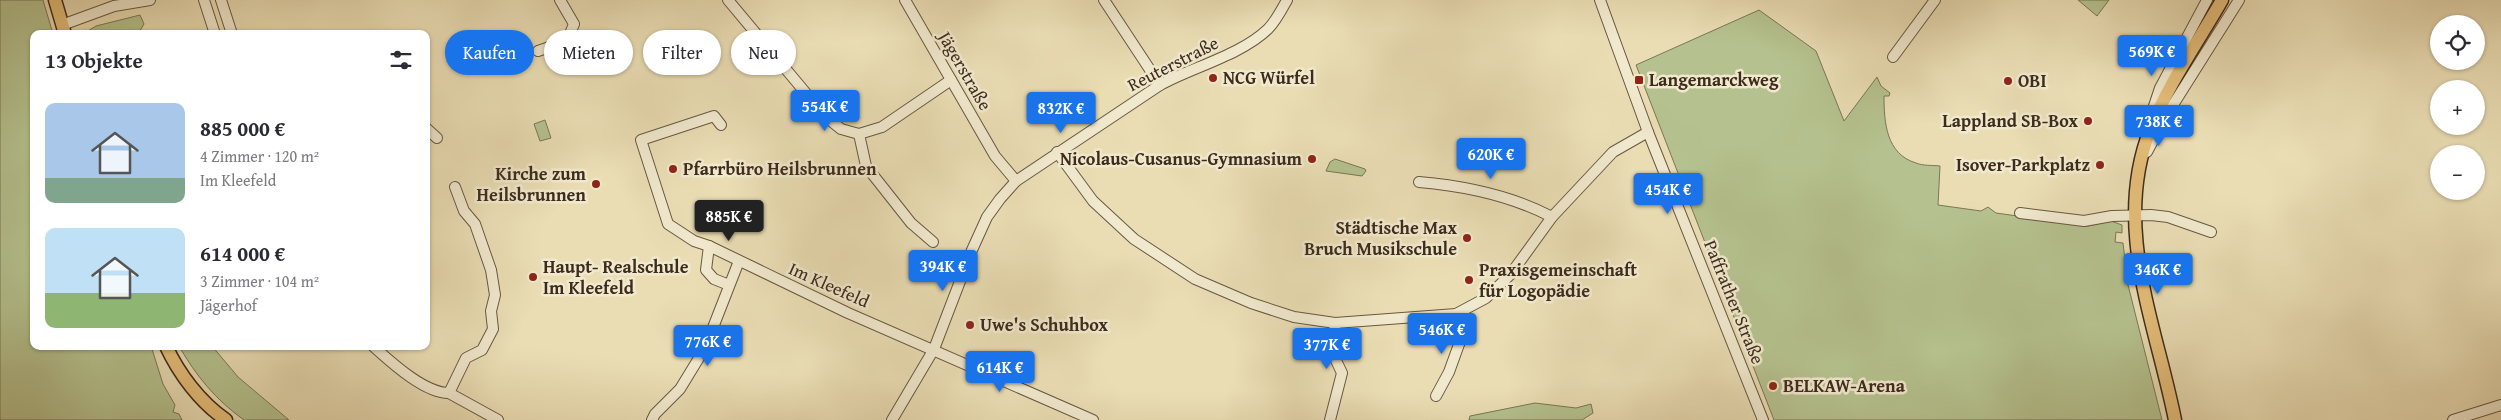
<!DOCTYPE html>
<html lang="de">
<meta charset="utf-8">
<style>
:root{--surface:#fff;--page:#f7f7f7;--text:#2b2b33;--muted:#7c7c81;--accent:#1a73e8}
body{margin:0;font-family:"Gentium Book Plus",serif;background:var(--page);color:var(--text);height:100vh;display:flex;flex-direction:column;font-size:19px;white-space:nowrap}
*{box-sizing:border-box;margin:0}
p{font-size:16px;color:var(--muted)}
.icon{flex:none;width:28px;height:28px;fill:none;stroke:currentColor;stroke-width:2;stroke-linecap:round;stroke-linejoin:round}
.map{position:relative;flex:1;overflow:hidden}
.sheet{position:absolute;left:30px;top:30px;width:400px;height:320px;display:flex;flex-direction:column;background:var(--surface);border-radius:10px;box-shadow:0 1px 4px #0004}
.sheet>*{flex:none}
.top-card{position:absolute;left:445px;top:30px;width:475px;height:45px;display:flex;gap:10px}
.fabs{position:absolute;left:2430px;top:15px;display:grid;gap:10px}
.fabs a{display:grid;place-items:center;width:55px;height:55px;border-radius:50%;background:var(--surface);box-shadow:0 1px 4px #0004;font-size:25px}
.price{position:absolute;translate:-50% -42px;padding:0 11px;border-radius:5px;background:var(--accent);color:#fff;font-size:16px;line-height:32px;filter:drop-shadow(0 1px 2px #0008)}
.price::after{content:'';position:absolute;left:50%;top:30px;width:15px;height:11px;margin-left:-8px;background:inherit;clip-path:polygon(0 0,100% 0,50% 100%)}
.price.current{background:#222;color:#fff}
ul{padding:0;list-style:none}
li{display:flex;align-items:center;gap:15px;height:125px;padding:0 15px}
li span{display:grid;place-items:center;flex:none;width:140px;height:100px;border-radius:10px;color:#555}
li>.icon{margin-inline-start:auto}
span .icon{width:60px;height:60px;fill:#fffc;stroke-width:1}
li b{font-size:21px}
h2{display:flex;justify-content:space-between;align-items:center;height:60px;padding:0 15px;font-size:21px}
.chip{padding:0 18px;border-radius:22px;background:var(--surface);box-shadow:0 1px 4px #0004;font-size:18px;line-height:45px}
.chip.current{background:var(--accent);color:#fff}
.map>svg:first-child{display:block}
.green{fill:#b5c28f;stroke:#797756}
.lines{fill:none;stroke-linecap:round;stroke-linejoin:round}
.minor-casing{stroke:#685842;stroke-width:12}
.major-casing{stroke:#3d2c1c;stroke-width:15}
.minor{stroke:#f1e9ce;stroke-width:10}
.major{stroke:#e5be7a;stroke-width:12}
.poi-dot{fill:#8f2418;stroke:#f1e9ce;stroke-width:2}
.labels{text-anchor:middle;stroke-width:5;stroke-linejoin:round;paint-order:stroke}
.street-label{font-size:18px;fill:#3d2c1c;stroke:#f1e9ce}
.poi-label{font-size:18px;font-weight:bold;fill:#3d2c1c;stroke:#f1e9ce;text-anchor:start}
</style>
<div class="map">
<svg width="2501" height="420" viewBox="0 0 2501 420">
<rect width="100%" height="100%" fill="#eaddb4"/>
<filter id="stains"><feTurbulence type="fractalNoise" baseFrequency=".004" numOctaves="4"/><feColorMatrix values="0 0 0 0 .2 0 0 0 0 .09 0 0 0 0 .02 0 0 0 .5 -.17"/></filter>
<radialGradient id="worn" r=".72"><stop offset=".6" stop-color="#630" stop-opacity="0"/><stop offset="1" stop-color="#630" stop-opacity=".3"/></radialGradient>
<!-- green -->
<g class="green">
<polygon points="0,0 43,0 53,34 34,34 34,346 151,346 163,384 175,405 173,412 179,414 182,420 0,420"/>
<polygon points="2078,0 2109,0 2097,16"/>
<path d="M1759,10L1816,51L1844,121L1877,77L1881,86L1890,93L1889,96H1884C1884,122 1886,154 1916,163C1923,166 1932,165 1940,166L1938,205L1981,211L1988,207L1996,213L2088,226L2111,221L2122,225V233L2116,232L2115,242L2123,243L2128,285L2162,420H1774L1636,65Z"/>
<polygon points="140,15 144,24 138,34 83,34 96,26"/>
<polygon points="545,120 551,138 540,141 534,124"/>
<polygon points="1335,159 1365,169 1366,171 1362,176 1326,171 1330,162"/>
<path d="M179,346H212L238,377L289,420H244C216,400 196,376 179,346Z"/>
<polygon points="1535,403 1576,408 1591,404 1593,413 1582,420 1469,420 1470,416"/>
</g>
<g class="lines">
<defs>
<g id="minor">
<polyline points="204,0 215,34"/>
<polyline points="221,0 232,34"/>
<polyline points="728,0 825,116 841,129 859,134 866,166 911,223 933,242"/>
<polyline points="905,0 995,156 1016,181"/>
<polyline points="1104,0 1160,85"/>
<polyline points="1600,0 1648,132 1763,420"/>
<polyline points="62,25 114,6 150,0"/>
<polyline points="538,51 567,41 574,24 560,0"/>
<polyline points="1893,57 1935,0"/>
<polyline points="721,125 714,116 641,140 668,224 694,241 709,246 706,270 714,279 729,285"/>
<polyline points="426,128 437,138"/>
<polyline points="2146,130 2160,88 2207,0"/>
<polyline points="859,134 882,127 951,80"/>
<polyline points="1057,152 1093,201 1134,239 1195,279 1251,303 1294,317 1335,323 1456,314 1486,298 1510,275 1552,217 1613,152 1648,132"/>
<polyline points="2147,152 2166,116 2239,0"/>
<path d="M1419,182C1466,186 1510,195 1552,217"/>
<polyline points="2020,213 2084,221 2112,216 2151,215 2168,217 2211,232"/>
<polyline points="709,246 848,313 1093,420"/>
<path d="M373,346C391,362 424,393 449,393L498,420"/>
<polyline points="449,393 466,358 482,350 493,329 491,311 495,295 491,270 475,224 464,211 455,187"/>
<polyline points="1436,396 1449,372 1462,336 1456,314"/>
<polyline points="652,420 655,414 680,389 705,348 739,261"/>
<path d="M892,420L934,349L972,250L987,217L1000,199L1016,181L1160,85C1193,67 1241,55 1268,29C1276,21 1282,9 1287,0"/>
<polyline points="1330,420 1342,373 1333,354 1335,323"/>
<polyline points="2453,420 2501,405"/>
</g>
<g id="major">
<polyline points="55,0 65,34"/>
<path d="M166,346C179,374 200,402 226,420"/>
<path d="M2175,420C2156,324 2112,227 2150,130C2168,84 2198,42 2222,0"/>
</g>
</defs>
<!-- minor casing -->
<use href="#minor" class="minor-casing"/>
<!-- major casing -->
<use href="#major" class="major-casing"/>
<!-- minor -->
<use href="#minor" class="minor"/>
<!-- major -->
<use href="#major" class="major"/>
</g>
<!-- markers -->
<g class="poi-dot">
<circle cx="1213" cy="78" r="5"/>
<rect x="1634" y="75" width="10" height="10" rx="2.5"/>
<circle cx="2008" cy="81" r="5"/>
<circle cx="2088" cy="121" r="5"/>
<circle cx="1312" cy="159" r="5"/>
<circle cx="2100" cy="165" r="5"/>
<circle cx="673" cy="169" r="5"/>
<circle cx="596" cy="184" r="5"/>
<circle cx="1467" cy="238" r="5"/>
<circle cx="533" cy="277" r="5"/>
<circle cx="1469" cy="280" r="5"/>
<circle cx="970" cy="325" r="5"/>
<circle cx="1773" cy="386" r="5"/>
</g>
<g class="labels">
<!-- street labels -->
<g class="street-label">
<text transform="translate(1173 64) rotate(-27)" y="6">Reuterstraße</text>
<text transform="translate(965 71) rotate(60)" y="6">Jägerstraße</text>
<text transform="translate(829 285) rotate(24)" y="6">Im Kleefeld</text>
<text transform="translate(1734 302) rotate(68)" y="6">Paffrather Straße</text>
</g>
<!-- poi labels -->
<g class="poi-label">
<text x="1223" y="84">NCG Würfel</text>
<text x="1649" y="86">Langemarckweg</text>
<text x="2018" y="87">OBI</text>
<text x="2078" y="127" text-anchor="end">Lappland SB-Box</text>
<text x="1302" y="165" text-anchor="end">Nicolaus-Cusanus-Gymnasium</text>
<text x="2090" y="171" text-anchor="end">Isover-Parkplatz</text>
<text x="683" y="175">Pfarrbüro Heilsbrunnen</text>
<text x="586" y="180" text-anchor="end">Kirche zum<tspan x="586" dy="21">Heilsbrunnen</tspan></text>
<text x="1457" y="234" text-anchor="end">Städtische Max<tspan x="1457" dy="21">Bruch Musikschule</tspan></text>
<text x="543" y="273">Haupt- Realschule<tspan x="543" dy="21">Im Kleefeld</tspan></text>
<text x="1479" y="276">Praxisgemeinschaft<tspan x="1479" dy="21">für Logopädie</tspan></text>
<text x="980" y="331">Uwe's Schuhbox</text>
<text x="1783" y="392">BELKAW-Arena</text>
</g>
</g>
<rect width="100%" height="100%" filter="url(#stains)"/>
<rect width="100%" height="100%" fill="url(#worn)"/>
</svg>
<div class="fabs">
<a><svg class="icon" aria-label="locate" viewBox="0 0 24 24"><circle cx="12" cy="12" r="6"/><path d="M12 2v4M12 18v4M2 12h4M18 12h4"/></svg></a>
<a>+</a>
<a>−</a>
</div>
<b class="price" style="left:2152px;top:77px">569K €</b>
<b class="price" style="left:825px;top:132px">554K €</b>
<b class="price" style="left:1061px;top:134px">832K €</b>
<b class="price" style="left:2159px;top:147px">738K €</b>
<b class="price" style="left:1491px;top:180px">620K €</b>
<b class="price" style="left:1668px;top:215px">454K €</b>
<b class="price current" style="left:729px;top:242px">885K €</b>
<b class="price" style="left:943px;top:292px">394K €</b>
<b class="price" style="left:2158px;top:295px">346K €</b>
<b class="price" style="left:1442px;top:355px">546K €</b>
<b class="price" style="left:708px;top:367px">776K €</b>
<b class="price" style="left:1327px;top:370px">377K €</b>
<b class="price" style="left:1000px;top:393px">614K €</b>
<div class="top-card">
<a class="chip current">Kaufen</a>
<a class="chip">Mieten</a>
<a class="chip">Filter</a>
<a class="chip">Neu</a>
</div>
<section class="sheet">
<h2>13 Objekte<svg class="icon" aria-label="filters" viewBox="0 0 24 24"><path d="M4 7h16M4 17h16"/><circle cx="9" cy="7" r="2"/><circle cx="15" cy="17" r="2"/></svg></h2>
<ul>
<li><span style="background:linear-gradient(#a9c7e8 75%,#7fa58c 0)"><svg class="icon" aria-label="home" viewBox="0 0 24 24"><path d="M3 11l9-7 9 7M6 9v11h12V9"/></svg></span><div><b>885 000 €</b><p>4 Zimmer · 120 m²</p><p>Im Kleefeld</p></div></li>
<li><span style="background:linear-gradient(#bfe0f5 65%,#8fb573 0)"><svg class="icon" aria-label="home" viewBox="0 0 24 24"><path d="M3 11l9-7 9 7M6 9v11h12V9"/></svg></span><div><b>614 000 €</b><p>3 Zimmer · 104 m²</p><p>Jägerhof</p></div></li>
</ul>
</section>
</div>
